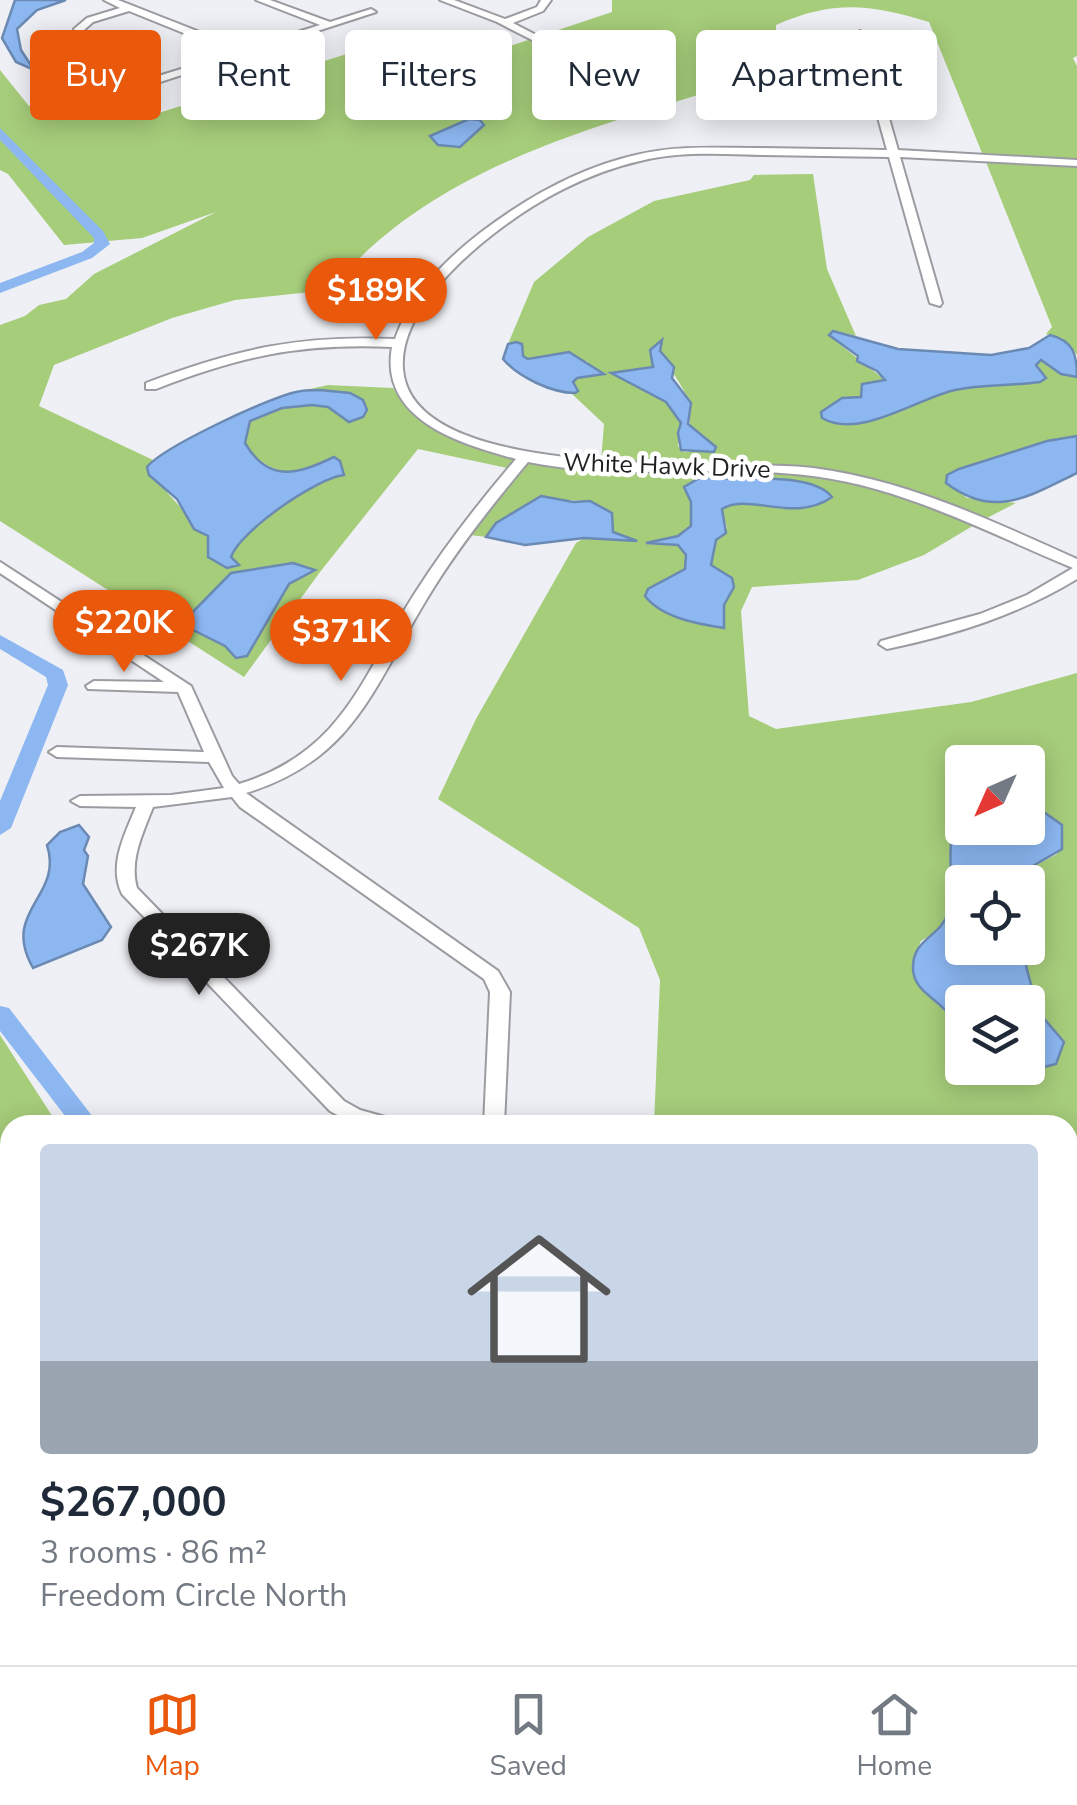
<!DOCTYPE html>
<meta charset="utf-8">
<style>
:root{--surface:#fff;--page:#f6f6f7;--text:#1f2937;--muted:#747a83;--line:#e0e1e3;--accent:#ea580c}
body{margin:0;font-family:"Nunito Sans",sans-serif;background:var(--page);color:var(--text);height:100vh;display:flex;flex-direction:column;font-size:38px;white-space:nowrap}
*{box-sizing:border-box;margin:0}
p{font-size:32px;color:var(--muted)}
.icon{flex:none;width:55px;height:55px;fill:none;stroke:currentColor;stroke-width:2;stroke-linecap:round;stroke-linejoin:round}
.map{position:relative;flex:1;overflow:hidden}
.drawer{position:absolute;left:0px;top:1115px;width:1078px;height:550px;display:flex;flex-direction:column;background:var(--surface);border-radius:30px 30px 0 0;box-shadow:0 5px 25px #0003}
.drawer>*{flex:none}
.banner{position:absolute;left:30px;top:30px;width:1018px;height:90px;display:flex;gap:20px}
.needle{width:65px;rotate:225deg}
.tools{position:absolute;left:945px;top:745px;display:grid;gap:20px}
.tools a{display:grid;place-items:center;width:100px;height:100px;border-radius:10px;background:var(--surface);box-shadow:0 5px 25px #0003;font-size:50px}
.price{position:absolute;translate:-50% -85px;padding:0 22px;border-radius:35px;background:var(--accent);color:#fff;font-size:32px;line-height:65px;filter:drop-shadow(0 2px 5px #0008)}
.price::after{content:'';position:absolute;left:50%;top:60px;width:30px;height:22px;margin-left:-15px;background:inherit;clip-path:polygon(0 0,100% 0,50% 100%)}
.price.current{background:#222;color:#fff}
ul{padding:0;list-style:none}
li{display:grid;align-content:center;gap:20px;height:530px;padding:0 40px}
li span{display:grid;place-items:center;height:310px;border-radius:10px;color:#555}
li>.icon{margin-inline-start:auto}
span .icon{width:180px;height:180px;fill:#fffc;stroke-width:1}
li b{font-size:42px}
.pill{padding:0 35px;border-radius:10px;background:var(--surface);box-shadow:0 5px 25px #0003;font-size:35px;line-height:90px}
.pill.current{background:var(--accent);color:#fff}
.tabs{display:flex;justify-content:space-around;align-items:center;height:140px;border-top:2px solid var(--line);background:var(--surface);font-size:28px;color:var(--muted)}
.tabs a{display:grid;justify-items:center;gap:5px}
.tabs .current{color:var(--accent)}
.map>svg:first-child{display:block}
.green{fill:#a6cd7a;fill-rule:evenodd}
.water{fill:#8cb7f1;stroke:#6b8ab3;stroke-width:2.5}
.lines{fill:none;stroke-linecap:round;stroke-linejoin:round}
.river{fill:#8cb7f1;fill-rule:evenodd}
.minor-casing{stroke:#9b9ca1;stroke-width:4}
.minor{fill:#fff;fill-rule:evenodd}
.labels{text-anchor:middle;stroke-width:9;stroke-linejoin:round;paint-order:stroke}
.far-street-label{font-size:25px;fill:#1f2021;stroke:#fff}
</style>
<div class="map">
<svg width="1077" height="1665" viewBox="0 0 1077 1665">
<rect width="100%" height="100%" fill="#eff0f5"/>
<!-- green -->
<g class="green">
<path d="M612,0H1077V56L1073,58L1077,66V161L982,153L929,22C869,4 834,0 776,25V70C617,124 442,155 330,290L235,300L172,318L54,365L39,406L153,460L147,467C149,473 201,531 208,536V557L227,568L240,539L287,500L331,476L328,459C300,483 263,473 245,443L250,421L282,408L312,405L328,407L349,422L320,390L296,392L328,385L393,388C420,431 470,439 514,459L507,468L418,449L320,572L244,677L0,521V325L25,316L39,305L66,299L94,274L216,212L142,238L64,245L8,174L0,170V70L29,106L136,120L350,53L492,52L612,12ZM293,563L314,570L288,584L247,656L236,658L225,646L182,624L231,573Z"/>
<polygon points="984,157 1077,165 1077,355 1063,339 1046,334 1052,327"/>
<path d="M813,174L827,269L856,336L836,331L837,342L885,380L862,384L861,397L842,400L821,416C850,443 923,397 956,389C981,384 1010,384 1035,383L1044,375L1036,362L1046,360L1061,374L1077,377V436L1047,441L954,471L951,486L967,498L1016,503L985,519C852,461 743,463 601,462L604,424L572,394L578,389L573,382L580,376L604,373L592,370L587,361L528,359L523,356L522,344H508L534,282L588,237L654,201L750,180L754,175ZM659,347C666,367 683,383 689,403C691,410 689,420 690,428L716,447L714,452H684L678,446L681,423L666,402L611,373L653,367L651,358Z"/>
<path d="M528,463L816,476L897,493L976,524L924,555L858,580L752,587L741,611L749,716L776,729L971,702L1077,673V1665H0V1035L58,1125H10V1655H1068V1125H654L660,980L639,928L438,799L476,719L576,543L584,538L634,541L613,532L591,501L558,500L496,523L486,537L470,535ZM703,478L768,479L829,495C823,499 814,506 808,507C780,514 744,494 722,509L727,528L716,539L711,566L732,578L734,587L724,605V627C698,624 661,618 645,596L656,585L685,569L686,555L678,545L646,544L678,536L691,526L692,481ZM962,762H1028V801L1062,825L1057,854L1027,870L1015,882H1028V910L1034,922C1013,948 1035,976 1034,1007L1064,1042L1056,1064L1029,1073L962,1068V1036L952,1026L947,1013L923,991L914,958L921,941L936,932L947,916L955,837L962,815Z"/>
</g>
<!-- water -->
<g class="water">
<polygon points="15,0 66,0 37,10 17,29 21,50 34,70 16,62 2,38"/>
<polygon points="469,119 480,120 484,125 460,147 438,145 430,136"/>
<path d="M833,331L898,349L991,355L1029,348L1050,335C1074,341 1077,355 1077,377L1061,374L1041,360L1036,365L1046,378L1040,382C1011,386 982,384 955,390C918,398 859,440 822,418L821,412L842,398L861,397L862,384L885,380L877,371L857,361L858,356L829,335Z"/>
<polygon points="662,340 660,351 674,367 672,378 691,403 688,424 716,447 714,452 681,450 678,433 681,423 666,402 611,373 653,367 650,350"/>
<path d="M516,342L522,344L523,356L528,359L569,352L604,374L577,378L573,382L578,391L575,393C552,393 518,377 503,359L508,344Z"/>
<path d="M320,390L350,393L363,400L367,410L363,417L349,422L328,407L312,405L282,408L250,421L245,443C269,484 298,474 334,457L340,461L344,475C316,478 239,532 231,557L239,565L227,568L208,557V536L194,529L177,499L149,475L147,467C163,447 268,398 296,392C303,390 312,390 320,390Z"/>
<path d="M1077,436V473C1029,496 995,520 946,483L947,475L959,469L1047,441Z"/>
<path d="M701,477C735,482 810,470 832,497C794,524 748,492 722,509L726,533L716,540L711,565L732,578L734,587L724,605V628C698,624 662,618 645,596L648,589L685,569L686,555L678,545L646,543L678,536L691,526V502L684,487Z"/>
<polygon points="541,496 573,502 590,501 612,513 613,532 637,541 584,538 525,545 486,537 496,523"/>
<polygon points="293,563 315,570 289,584 247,656 236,658 225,646 181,624 231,573"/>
<path d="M1028,801L1062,825V849L1026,870L1015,882H962V948H1024C1023,969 1035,985 1034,1007L1064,1042L1056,1064L1017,1074L992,1068H1028V1002H962V1036C953,1028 953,1020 946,1011C934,997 914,990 913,969C912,938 940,938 948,913C958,881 940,843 962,815V828H1028Z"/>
<path d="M79,825L89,837L84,850L88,856L83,884L111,927L102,940L33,968C0,910 64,897 47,845L60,832Z"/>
</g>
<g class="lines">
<!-- river -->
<g class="river">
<polygon points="0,128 103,231 110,244 92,258 0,293 0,283 82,252 94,243 94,238 0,140"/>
<polygon points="0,635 63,670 68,685 11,828 0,835 0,801 48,685 46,677 0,649"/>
<polygon points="0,1006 9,1008 99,1125 72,1125 0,1031"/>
<polygon points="1068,1379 1077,1382 1077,1406 1068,1403"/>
</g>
<defs>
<g id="minor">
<path d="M104,0H118L243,49L320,25L256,0H270L330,22L371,9L376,12L123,94L65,103V99L142,81L85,55L74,29L87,18L120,8ZM129,11L233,53L152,78L94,53L84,30L93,22Z"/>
<polygon points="440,0 454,0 505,19 537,7 541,0 551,0 543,11 513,23 540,37 541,39 536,42 497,22"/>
<path d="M860,31L865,34L898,150L1077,160V166L900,157L942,303L940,306L930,303L889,157C846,156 803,156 761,155C721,154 679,151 640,161C587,173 535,201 492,235C455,264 399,317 403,369C412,487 733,457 813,468C907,480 992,521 1077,559V579C1018,615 954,635 887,649L879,644L881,641L980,614L1027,595L1073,568C988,533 906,488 813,476C719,464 622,481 528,462C492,505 457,549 428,597C374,685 356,759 246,793L498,971L510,992L504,1125H484L490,992L484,979L240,807L232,797L153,807C143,833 129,860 137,888L344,1101L360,1110L396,1120L399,1125C372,1125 354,1125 330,1111L122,894C108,865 125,834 136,807L80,806L71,801L80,796L171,795L224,788L209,762L57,757L49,752L57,747L204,752L178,692L88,689L86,686L94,681L164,682L0,573V562L191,686L232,776L239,784C344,752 362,676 415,593C445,546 480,501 516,459C460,444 379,420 392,347C301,343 240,356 156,389H146V383C235,349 300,335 395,339C410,296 445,260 480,233C526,198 579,168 636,155C676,145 717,148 757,148C801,149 844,149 887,150L877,114L781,113L776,110L781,107L876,108L855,34Z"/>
</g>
</defs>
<!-- minor casing -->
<use href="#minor" class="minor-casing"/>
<!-- minor -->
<use href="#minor" class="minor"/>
</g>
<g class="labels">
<!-- far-street labels -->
<g class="far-street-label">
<text transform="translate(667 465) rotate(2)" y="9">White Hawk Drive</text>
</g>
</g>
</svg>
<div class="tools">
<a><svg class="needle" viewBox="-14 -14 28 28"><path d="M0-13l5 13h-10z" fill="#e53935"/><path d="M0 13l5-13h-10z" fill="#747a83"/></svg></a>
<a><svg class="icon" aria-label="locate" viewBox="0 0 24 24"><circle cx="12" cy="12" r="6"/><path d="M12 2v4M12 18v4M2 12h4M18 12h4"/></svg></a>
<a><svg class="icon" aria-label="layers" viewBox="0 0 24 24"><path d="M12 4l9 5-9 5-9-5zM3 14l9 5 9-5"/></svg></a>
</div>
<b class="price" style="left:376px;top:343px">$189K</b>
<b class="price" style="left:124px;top:675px">$220K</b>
<b class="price" style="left:341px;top:684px">$371K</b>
<b class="price current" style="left:199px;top:998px">$267K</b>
<div class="banner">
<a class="pill current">Buy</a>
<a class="pill">Rent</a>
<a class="pill">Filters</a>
<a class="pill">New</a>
<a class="pill">Apartment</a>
</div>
<section class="drawer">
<ul>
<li><span style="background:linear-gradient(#c9d6e8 70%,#9aa5b1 0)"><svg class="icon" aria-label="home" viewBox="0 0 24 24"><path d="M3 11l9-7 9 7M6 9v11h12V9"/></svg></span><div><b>$267,000</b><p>3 rooms · 86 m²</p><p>Freedom Circle North</p></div></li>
</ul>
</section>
</div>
<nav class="tabs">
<a class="current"><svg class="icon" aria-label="map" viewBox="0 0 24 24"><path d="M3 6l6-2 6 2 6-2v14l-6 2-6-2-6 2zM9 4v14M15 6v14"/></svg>Map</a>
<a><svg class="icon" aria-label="saved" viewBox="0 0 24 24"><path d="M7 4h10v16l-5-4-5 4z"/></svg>Saved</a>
<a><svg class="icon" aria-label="home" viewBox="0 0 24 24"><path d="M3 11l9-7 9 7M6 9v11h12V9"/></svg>Home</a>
</nav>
